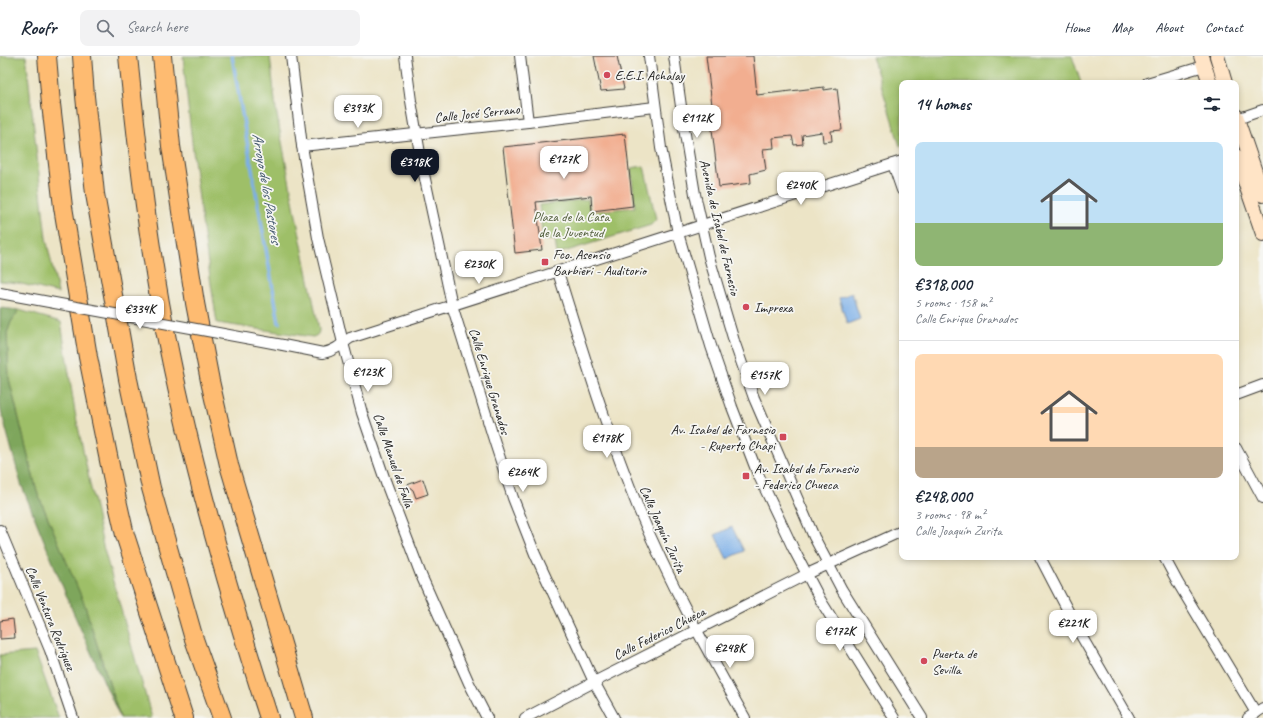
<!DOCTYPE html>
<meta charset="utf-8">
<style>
:root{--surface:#fff;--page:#f2f2f3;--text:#1f2937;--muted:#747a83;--line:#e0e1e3;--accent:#111827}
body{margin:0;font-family:Caveat,sans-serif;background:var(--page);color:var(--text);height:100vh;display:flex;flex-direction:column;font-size:15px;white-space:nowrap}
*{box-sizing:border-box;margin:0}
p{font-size:13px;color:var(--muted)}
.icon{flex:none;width:22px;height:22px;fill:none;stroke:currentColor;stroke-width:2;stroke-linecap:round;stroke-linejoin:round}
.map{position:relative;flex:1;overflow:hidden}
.details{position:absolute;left:899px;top:24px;width:340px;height:480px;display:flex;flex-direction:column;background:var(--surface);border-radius:8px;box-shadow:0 2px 6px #0003}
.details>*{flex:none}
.price{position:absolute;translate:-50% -34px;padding:0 9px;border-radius:8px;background:#fff;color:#222;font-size:13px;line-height:26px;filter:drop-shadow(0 1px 2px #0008)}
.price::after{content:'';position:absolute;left:50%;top:24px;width:12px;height:9px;margin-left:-6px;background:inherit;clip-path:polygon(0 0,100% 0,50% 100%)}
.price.on{background:var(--accent);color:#fff}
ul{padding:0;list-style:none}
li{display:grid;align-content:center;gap:8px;height:212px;padding:0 16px}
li+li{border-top:1px solid var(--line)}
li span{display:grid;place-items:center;height:124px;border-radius:8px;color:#555}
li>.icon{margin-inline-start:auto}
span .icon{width:72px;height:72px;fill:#fffc;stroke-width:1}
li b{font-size:17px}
h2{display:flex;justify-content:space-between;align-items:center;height:48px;padding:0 16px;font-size:17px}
header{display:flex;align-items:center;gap:24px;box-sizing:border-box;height:56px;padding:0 20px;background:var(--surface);border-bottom:1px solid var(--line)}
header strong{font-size:19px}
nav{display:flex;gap:22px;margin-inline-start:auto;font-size:14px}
.search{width:280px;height:36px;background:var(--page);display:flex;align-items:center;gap:10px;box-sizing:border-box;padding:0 14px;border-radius:8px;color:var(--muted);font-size:15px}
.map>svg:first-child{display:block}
.green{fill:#9ebf68;stroke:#5d6e42}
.forest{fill:#7ea65c;stroke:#4d613c}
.water{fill:#7bafe8;stroke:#4c6682}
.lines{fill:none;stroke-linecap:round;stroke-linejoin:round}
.stream{stroke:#7bafe8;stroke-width:3.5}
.building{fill:#f2ae90}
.street-casing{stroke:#3b3a36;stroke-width:12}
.secondary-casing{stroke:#3b3a36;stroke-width:16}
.highway-casing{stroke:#3b3a36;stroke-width:20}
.street{stroke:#fff;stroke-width:10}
.secondary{stroke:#ffe4c6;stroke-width:14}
.highway{stroke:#febb71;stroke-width:18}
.street-bridge-casing{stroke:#3b3a36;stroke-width:12;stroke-linecap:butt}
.street-bridge{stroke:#fff;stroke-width:10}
.poi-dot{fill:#d1495b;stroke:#f6f6f2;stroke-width:1.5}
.labels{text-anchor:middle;stroke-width:3.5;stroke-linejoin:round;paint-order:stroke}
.poi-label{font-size:14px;fill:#1c1c1c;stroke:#f6f6f2;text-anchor:start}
.street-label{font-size:14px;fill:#1c1c1c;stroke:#f6f6f2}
.park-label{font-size:14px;fill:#505d3a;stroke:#f6f6f2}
.water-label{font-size:15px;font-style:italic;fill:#42576e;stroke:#f6f6f2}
</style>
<header>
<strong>Roofr</strong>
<div class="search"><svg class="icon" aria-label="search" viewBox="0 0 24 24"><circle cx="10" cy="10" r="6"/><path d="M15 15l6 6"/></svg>Search here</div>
<nav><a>Home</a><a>Map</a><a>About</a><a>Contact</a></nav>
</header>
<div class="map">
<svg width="1263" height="662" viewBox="0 0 1263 662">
<rect width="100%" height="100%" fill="#f6f6f2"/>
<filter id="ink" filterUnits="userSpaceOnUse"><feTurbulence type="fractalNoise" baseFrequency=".025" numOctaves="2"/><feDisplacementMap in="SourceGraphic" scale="8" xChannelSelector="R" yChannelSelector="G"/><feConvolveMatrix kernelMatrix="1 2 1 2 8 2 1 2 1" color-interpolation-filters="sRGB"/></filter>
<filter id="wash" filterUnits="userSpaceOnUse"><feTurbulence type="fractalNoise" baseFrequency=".012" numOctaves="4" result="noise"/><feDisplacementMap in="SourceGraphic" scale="16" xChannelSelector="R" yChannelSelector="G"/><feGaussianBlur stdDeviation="0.9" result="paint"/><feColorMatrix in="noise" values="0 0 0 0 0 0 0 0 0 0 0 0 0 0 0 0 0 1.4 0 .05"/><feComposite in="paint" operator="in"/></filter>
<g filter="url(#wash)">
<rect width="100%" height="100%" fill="#ece4c6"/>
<!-- green -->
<g class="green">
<polygon points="0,0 26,0 46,182 58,237 18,227 0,225"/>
<path d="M183,0H270L276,54L296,160L319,273C319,278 318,279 313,281L217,267C203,178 191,89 183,0Z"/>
<polygon points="872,0 1072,0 1081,27 902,27 902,89 900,90"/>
<polygon points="644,110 656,163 654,166 651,169 557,198 555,184 543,184 539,149 588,143 590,156 635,151 631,112"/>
<polygon points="19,254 61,266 75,356 103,490 152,662 120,662 84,547 37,436 9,323 7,277 11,266"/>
<polygon points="35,596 59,662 0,662 0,599"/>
</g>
<!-- forest -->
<polygon class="forest" points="0,252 19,254 11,266 7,277 9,323 37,436 84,547 120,662 73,556 21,428 0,351"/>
<!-- water -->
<g class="water">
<polygon points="852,237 860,263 847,268 839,242"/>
<polygon points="732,471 744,495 727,503 715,479"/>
</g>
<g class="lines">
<!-- stream -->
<polyline class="stream" points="232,0 279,267"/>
</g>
<g id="blocks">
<!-- building -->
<g class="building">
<polygon points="594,0 617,0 624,33 601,35"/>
<polygon points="706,0 753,0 757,39 824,31 824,34 837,32 842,74 831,75 832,85 823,86 822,76 802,79 803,88 794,89 792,80 773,82 774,92 763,93 766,114 750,118 751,127 719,131 710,57 713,57"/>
<polygon points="625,78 633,150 592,155 591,140 536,146 542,194 515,197 503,91"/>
<polygon points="423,423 428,438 416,442 413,434 407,429"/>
<polygon points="13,563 15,582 0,583 0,565"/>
</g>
</g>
</g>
<g filter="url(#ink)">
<use href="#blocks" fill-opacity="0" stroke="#3b3a36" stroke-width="1"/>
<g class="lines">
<defs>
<g id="street">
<polyline points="291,0 302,90 318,182 343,287 362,357 386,427 421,519 469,627 487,662"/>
<polyline points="405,0 411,45 422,109 452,249 495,387 513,442 535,498 594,626 614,662"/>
<polyline points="520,0 528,66"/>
<polyline points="649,0 661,92 678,177 711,290 732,351 757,416 793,492 821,545 894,662"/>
<polyline points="674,0 684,72 695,138 709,201 734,285 754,342 814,481 842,534 922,662"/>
<polyline points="1147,27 1204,10"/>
<polyline points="1237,63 1263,54"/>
<polyline points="302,90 528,66 655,51"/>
<polyline points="893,108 902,134"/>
<path d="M558,216C583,296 607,376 639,454C669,526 707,594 745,662"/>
<path d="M283,289L323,297C334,295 341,289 350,282L902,105"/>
<polyline points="1236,339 1263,329"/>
<polyline points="1236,392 1263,442"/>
<polyline points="0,474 50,594 73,662"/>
<polyline points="1040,501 1079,576 1129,662"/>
<polyline points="1164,501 1178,527 1256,657"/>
<polyline points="525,662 594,626 807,518 902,475"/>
<polyline points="1248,662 1263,652"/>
</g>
<g id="secondary">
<polyline points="1201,0 1210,27"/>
<polyline points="1217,0 1225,27"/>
<polyline points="1236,60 1263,139"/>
<polyline points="1236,100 1263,178"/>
</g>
<g id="highway">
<polyline points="47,0 51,48 63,151 88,301 117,444 125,479 184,662"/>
<polyline points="82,0 85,40 95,138 128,323 151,432 194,583 222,662"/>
<path d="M128,0C138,98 149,197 169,294C194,418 230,541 269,662"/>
<polyline points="162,0 171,90 195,247 210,325 229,409 304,662"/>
</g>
</defs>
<!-- street casing -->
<use href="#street" class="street-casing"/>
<!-- secondary casing -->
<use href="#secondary" class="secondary-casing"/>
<!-- highway casing -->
<use href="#highway" class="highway-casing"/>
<!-- street -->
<use href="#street" class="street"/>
<!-- secondary -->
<use href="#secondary" class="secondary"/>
<!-- highway -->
<use href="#highway" class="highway"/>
<defs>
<polyline id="street-bridge" points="0,237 283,289"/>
</defs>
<!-- street-bridge casing -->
<use href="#street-bridge" class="street-bridge-casing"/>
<!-- street-bridge -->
<use href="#street-bridge" class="street-bridge"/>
</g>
</g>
<!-- markers -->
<g class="poi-dot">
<circle cx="607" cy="19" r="4"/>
<rect x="541" y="202" width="8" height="8" rx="2"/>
<circle cx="746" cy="251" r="4"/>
<rect x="779" y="377" width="8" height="8" rx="2"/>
<rect x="742" y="416" width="8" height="8" rx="2"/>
<circle cx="924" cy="605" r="4"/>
</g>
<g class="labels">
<!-- poi labels -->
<g class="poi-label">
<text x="615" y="24">E.E.I. Achalay</text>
<text x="553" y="203">Fco. Asensio<tspan x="553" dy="16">Barbieri - Auditorio</tspan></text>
<text x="754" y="256">Imprexa</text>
<text x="775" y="378" text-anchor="end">Av. Isabel de Farnesio<tspan x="775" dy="16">- Ruperto Chapi</tspan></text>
<text x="754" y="417">Av. Isabel de Farnesio<tspan x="754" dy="16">- Federico Chueca</tspan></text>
<text x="932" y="602">Puerta de<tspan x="932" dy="16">Sevilla</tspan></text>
</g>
<!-- street labels -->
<g class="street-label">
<text transform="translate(477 57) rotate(-6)" y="5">Calle José Serrano</text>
<text transform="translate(720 171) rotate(77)" y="5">Avenida de Isabel de Farnesio</text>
<text transform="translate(490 325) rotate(73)" y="5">Calle Enrique Granados</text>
<text transform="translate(394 404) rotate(71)" y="5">Calle Manuel de Falla</text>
<text transform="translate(663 473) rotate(66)" y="5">Calle Joaquín Zurita</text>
<text transform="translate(51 562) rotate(68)" y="5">Calle Ventura Rodríguez</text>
<text transform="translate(659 577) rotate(-27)" y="5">Calle Federico Chueca</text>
</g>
<!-- park labels -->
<g class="park-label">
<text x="571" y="165">Plaza de la Casa<tspan x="571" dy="16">de la Juventud</tspan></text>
</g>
<!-- water labels -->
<g class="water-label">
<text transform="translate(267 132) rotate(80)" y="5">Arroyo de los Pastores</text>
</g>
</g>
</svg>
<b class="price" style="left:358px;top:73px">€393K</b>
<b class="price" style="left:697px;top:83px">€112K</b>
<b class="price" style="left:564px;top:124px">€127K</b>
<b class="price on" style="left:415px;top:127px">€318K</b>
<b class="price" style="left:801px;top:150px">€240K</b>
<b class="price" style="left:479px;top:229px">€230K</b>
<b class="price" style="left:140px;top:274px">€334K</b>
<b class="price" style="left:368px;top:337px">€123K</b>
<b class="price" style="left:765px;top:340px">€157K</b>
<b class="price" style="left:607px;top:403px">€178K</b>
<b class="price" style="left:523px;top:437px">€264K</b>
<b class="price" style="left:1073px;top:588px">€221K</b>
<b class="price" style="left:840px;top:596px">€172K</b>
<b class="price" style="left:730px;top:613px">€248K</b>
<section class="details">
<h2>14 homes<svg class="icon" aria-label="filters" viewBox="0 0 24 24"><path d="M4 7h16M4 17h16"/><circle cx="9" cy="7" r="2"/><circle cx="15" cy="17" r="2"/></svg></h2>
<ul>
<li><span style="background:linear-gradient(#bfe0f5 65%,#8fb573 0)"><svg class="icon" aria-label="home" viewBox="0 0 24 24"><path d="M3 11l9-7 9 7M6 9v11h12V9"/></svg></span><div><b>€318,000</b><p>5 rooms · 158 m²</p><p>Calle Enrique Granados</p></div></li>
<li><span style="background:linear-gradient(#ffd9b3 75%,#b9a48a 0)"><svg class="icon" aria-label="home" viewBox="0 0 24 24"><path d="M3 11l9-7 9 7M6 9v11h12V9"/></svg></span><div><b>€248,000</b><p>3 rooms · 98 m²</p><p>Calle Joaquín Zurita</p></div></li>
</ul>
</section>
</div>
